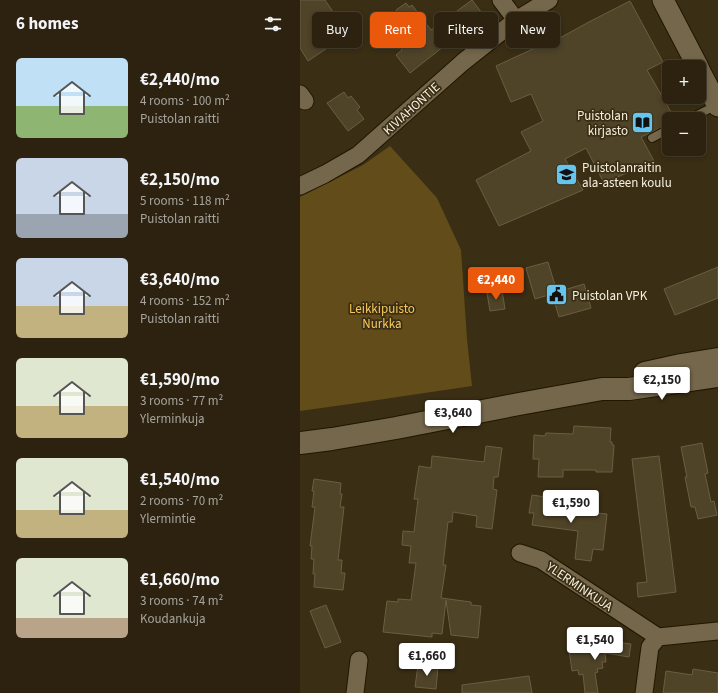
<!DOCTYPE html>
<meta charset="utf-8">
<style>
:root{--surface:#2c220f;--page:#382f1d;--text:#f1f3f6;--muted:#a6a49e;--line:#483f2f;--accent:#ea580c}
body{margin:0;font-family:"Source Sans 3",sans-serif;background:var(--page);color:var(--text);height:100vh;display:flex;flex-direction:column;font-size:15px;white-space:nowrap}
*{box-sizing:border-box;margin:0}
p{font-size:13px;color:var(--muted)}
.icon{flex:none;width:22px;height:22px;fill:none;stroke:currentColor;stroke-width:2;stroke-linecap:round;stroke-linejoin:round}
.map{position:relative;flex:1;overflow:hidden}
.panel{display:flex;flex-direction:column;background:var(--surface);width:300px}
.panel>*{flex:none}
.hud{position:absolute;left:12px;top:12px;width:346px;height:36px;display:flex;gap:8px}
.fabs{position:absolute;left:362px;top:60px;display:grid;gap:8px}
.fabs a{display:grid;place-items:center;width:44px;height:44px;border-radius:6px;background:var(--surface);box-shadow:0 2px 6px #0003,0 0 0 1px var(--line);font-size:20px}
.price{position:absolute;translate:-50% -34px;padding:0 9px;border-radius:4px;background:#fff;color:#222;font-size:13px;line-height:26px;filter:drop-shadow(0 1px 2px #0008)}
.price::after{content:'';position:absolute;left:50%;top:24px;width:12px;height:9px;margin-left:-6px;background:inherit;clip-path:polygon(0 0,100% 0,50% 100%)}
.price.active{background:var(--accent);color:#fff}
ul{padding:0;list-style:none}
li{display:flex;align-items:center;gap:12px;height:100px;padding:0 16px}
li span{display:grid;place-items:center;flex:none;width:112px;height:80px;border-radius:6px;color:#555}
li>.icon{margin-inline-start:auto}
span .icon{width:48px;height:48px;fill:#fffc;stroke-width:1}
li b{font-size:17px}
h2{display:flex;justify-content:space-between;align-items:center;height:48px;padding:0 16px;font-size:17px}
.tag{padding:0 14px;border-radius:6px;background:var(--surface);box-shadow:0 2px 6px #0003,0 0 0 1px var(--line);font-size:14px;line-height:36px}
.tag.active{background:var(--accent);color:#fff}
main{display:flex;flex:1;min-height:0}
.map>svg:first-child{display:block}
.green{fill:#624c1a}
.building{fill:#4f4328;stroke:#6b5e42}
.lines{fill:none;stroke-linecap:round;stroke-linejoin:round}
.service-casing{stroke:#211600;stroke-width:10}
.minor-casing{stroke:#211600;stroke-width:19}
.tertiary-casing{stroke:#211600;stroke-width:23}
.secondary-casing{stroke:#211600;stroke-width:24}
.service{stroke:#74674b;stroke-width:8}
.minor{stroke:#74674b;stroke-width:17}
.tertiary{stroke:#74674b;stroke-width:21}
.secondary{stroke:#74674b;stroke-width:22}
.labels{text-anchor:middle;stroke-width:3.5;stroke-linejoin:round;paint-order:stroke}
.street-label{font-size:13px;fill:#f6efdf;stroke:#3a2e14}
.poi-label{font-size:13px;fill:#f6efdf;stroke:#3a2e14;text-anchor:start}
.park-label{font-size:13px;fill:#f8c85a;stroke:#3a2e14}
</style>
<main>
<section class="panel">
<h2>6 homes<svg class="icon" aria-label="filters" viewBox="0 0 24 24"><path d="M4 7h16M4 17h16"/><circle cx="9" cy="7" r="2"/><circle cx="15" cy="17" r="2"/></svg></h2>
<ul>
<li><span style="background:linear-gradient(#bfe0f5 60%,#8fb573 0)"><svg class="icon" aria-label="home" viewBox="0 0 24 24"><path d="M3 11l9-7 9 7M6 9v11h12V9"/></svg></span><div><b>€2,440/mo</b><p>4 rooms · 100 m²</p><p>Puistolan raitti</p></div></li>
<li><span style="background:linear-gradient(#c9d6e8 70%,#9aa5b1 0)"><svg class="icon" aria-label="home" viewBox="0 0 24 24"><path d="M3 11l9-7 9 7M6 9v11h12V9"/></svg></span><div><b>€2,150/mo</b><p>5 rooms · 118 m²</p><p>Puistolan raitti</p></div></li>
<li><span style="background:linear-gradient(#c9d6e8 60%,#c2b280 0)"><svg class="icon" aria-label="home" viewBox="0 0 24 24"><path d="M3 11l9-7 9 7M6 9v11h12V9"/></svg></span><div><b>€3,640/mo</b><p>4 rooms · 152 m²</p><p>Puistolan raitti</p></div></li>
<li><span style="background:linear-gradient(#dfe7d0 60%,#c2b280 0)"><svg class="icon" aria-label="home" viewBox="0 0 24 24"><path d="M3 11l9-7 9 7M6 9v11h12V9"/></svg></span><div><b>€1,590/mo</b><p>3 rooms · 77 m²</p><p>Ylerminkuja</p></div></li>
<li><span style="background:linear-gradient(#dfe7d0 65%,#c2b280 0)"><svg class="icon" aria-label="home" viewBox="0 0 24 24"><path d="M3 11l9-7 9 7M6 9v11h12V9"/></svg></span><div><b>€1,540/mo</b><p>2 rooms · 70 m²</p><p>Ylermintie</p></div></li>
<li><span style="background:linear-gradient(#dfe7d0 75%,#b9a48a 0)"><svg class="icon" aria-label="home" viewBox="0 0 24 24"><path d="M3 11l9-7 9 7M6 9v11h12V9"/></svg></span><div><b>€1,660/mo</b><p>3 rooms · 74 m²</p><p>Koudankuja</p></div></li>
</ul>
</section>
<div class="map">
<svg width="418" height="693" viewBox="0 0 418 693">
<rect width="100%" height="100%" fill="#3a2e14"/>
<!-- green -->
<polygon class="green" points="90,146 137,198 161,250 167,339 172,386 64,402 0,411 0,197 63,165"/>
<!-- building -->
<g class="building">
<polygon points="0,0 25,0 48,34 8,61 0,48"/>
<polygon points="172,0 185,17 166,31 168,34 156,43 153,39 110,73 96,55 102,50 101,48 107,43 90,20 99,14 96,10 106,3 109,7 112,5 131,30"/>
<polygon points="330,1 363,62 347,70 375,119 369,119 369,124 341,137 354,161 304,183 286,148 265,159 283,190 199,226 176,180 231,151 221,132 243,121 231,94 211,102 196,66 248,42 249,44 287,23"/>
<polygon points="44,92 48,98 51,96 60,107 57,110 64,119 48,131 27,103"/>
<polygon points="248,262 257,292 284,284 291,308 259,317 252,294 235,299 226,268"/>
<polygon points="418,267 418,298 375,315 364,289"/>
<polygon points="202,290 205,309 190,311 187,293"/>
<polygon points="274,426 311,428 310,442 312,442 312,445 314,445 312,472 296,472 296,470 263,470 263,477 238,477 239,459 233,459 234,435 245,436 246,433 273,434"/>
<polygon points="402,443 408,473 405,474 411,502 414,501 417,515 398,519 395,507 391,507 385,477 387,477 381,447"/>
<polygon points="186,446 202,448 198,477 194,477 193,489 197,490 192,529 176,527 177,516 153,512 152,522 148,522 143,565 146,565 141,598 171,602 171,605 181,606 178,638 151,635 146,600 142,634 132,633 132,637 83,632 87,601 98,602 98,599 111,600 116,563 109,563 111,546 102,545 103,531 114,532 118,499 114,499 119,466 131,468 132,456 184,462"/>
<polygon points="359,456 376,592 338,597 337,583 347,582 332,459"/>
<polygon points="14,479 41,483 40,494 42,494 40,507 44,507 38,560 42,560 41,573 45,573 43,590 14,587 15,574 13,574 14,559 11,559 12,546 10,546 15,507 12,507 14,491 12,491"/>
<polygon points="232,495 267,500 266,510 307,514 303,550 293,549 291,561 275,559 278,531 232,525 234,513 229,513"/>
<polygon points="26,605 41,642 25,648 10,611"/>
<polygon points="315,642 331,644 329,657 305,653 306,662 302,662 303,668 297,669 298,672 295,673 298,693 285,693 283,674 279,675 278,670 272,671 269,650 281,648 281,645"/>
<polygon points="118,665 138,667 136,689 115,687"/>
<polygon points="393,669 418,673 418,693 363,693 366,671 392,675"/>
<polygon points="229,676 232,693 162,693 162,685"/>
</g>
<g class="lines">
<defs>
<g id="service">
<polyline points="389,119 417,105"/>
<polyline points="352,138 369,129"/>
</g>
<g id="minor">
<polyline points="201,0 216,20"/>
<polyline points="0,94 5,101"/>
<polyline points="0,186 25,174 58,155 163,62 216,20 249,0"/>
<polyline points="220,553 241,560 358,637"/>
<polyline points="55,693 59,660"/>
<polyline points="344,693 350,647 358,637 418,631"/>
</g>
<g id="tertiary">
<polyline points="363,0 398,67"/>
<polyline points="399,70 418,106"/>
</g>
<g id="secondary">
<polyline points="345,373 381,365 418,359"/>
<polyline points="0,443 32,439 96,428 219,404 302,389 329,389 418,376"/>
</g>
</defs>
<!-- service casing -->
<use href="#service" class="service-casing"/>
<!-- minor casing -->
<use href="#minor" class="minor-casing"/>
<!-- tertiary casing -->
<use href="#tertiary" class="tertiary-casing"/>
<!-- secondary casing -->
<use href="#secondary" class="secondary-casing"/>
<!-- service -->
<use href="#service" class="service"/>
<!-- minor -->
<use href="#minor" class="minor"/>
<!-- tertiary -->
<use href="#tertiary" class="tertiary"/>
<!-- secondary -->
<use href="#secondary" class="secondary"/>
</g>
<!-- icons -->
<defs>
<symbol id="library-square" viewBox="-11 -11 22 22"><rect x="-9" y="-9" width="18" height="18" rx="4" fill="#65c5ee" stroke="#3a2e14"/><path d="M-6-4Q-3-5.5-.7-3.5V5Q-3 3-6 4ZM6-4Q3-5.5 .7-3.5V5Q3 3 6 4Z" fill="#111"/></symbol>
<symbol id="school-square" viewBox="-11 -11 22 22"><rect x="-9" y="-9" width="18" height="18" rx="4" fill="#65c5ee" stroke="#3a2e14"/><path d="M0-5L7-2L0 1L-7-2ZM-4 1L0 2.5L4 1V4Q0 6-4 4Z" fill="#111"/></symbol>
<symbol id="civic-square" viewBox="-11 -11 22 22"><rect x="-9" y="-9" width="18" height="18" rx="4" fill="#65c5ee" stroke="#3a2e14"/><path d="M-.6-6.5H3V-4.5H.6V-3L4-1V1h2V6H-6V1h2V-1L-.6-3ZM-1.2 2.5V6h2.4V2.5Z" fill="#111"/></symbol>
</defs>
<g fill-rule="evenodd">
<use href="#library-square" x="330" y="110" width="25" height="25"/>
<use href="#school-square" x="254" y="162" width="25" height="25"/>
<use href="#civic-square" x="244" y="282" width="25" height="25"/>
</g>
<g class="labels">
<!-- street labels -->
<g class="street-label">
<text transform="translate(111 108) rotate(-42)" y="5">KIVIAHONTIE</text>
<text transform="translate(280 586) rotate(34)" y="5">YLERMINKUJA</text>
</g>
<!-- poi labels -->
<g class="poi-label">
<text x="328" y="120" text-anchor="end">Puistolan<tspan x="328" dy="15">kirjasto</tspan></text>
<text x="282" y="172">Puistolanraitin<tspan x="282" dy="15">ala-asteen koulu</tspan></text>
<text x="272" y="300">Puistolan VPK</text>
</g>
<!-- park labels -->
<g class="park-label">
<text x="82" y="313">Leikkipuisto<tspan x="82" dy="15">Nurkka</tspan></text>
</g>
</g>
</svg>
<div class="fabs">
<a>+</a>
<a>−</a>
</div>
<b class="price active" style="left:196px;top:301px">€2,440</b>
<b class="price" style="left:362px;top:401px">€2,150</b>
<b class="price" style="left:153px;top:434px">€3,640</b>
<b class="price" style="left:271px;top:524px">€1,590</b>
<b class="price" style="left:295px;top:661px">€1,540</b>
<b class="price" style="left:127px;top:677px">€1,660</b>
<div class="hud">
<a class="tag">Buy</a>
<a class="tag active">Rent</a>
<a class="tag">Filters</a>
<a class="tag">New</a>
</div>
</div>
</main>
